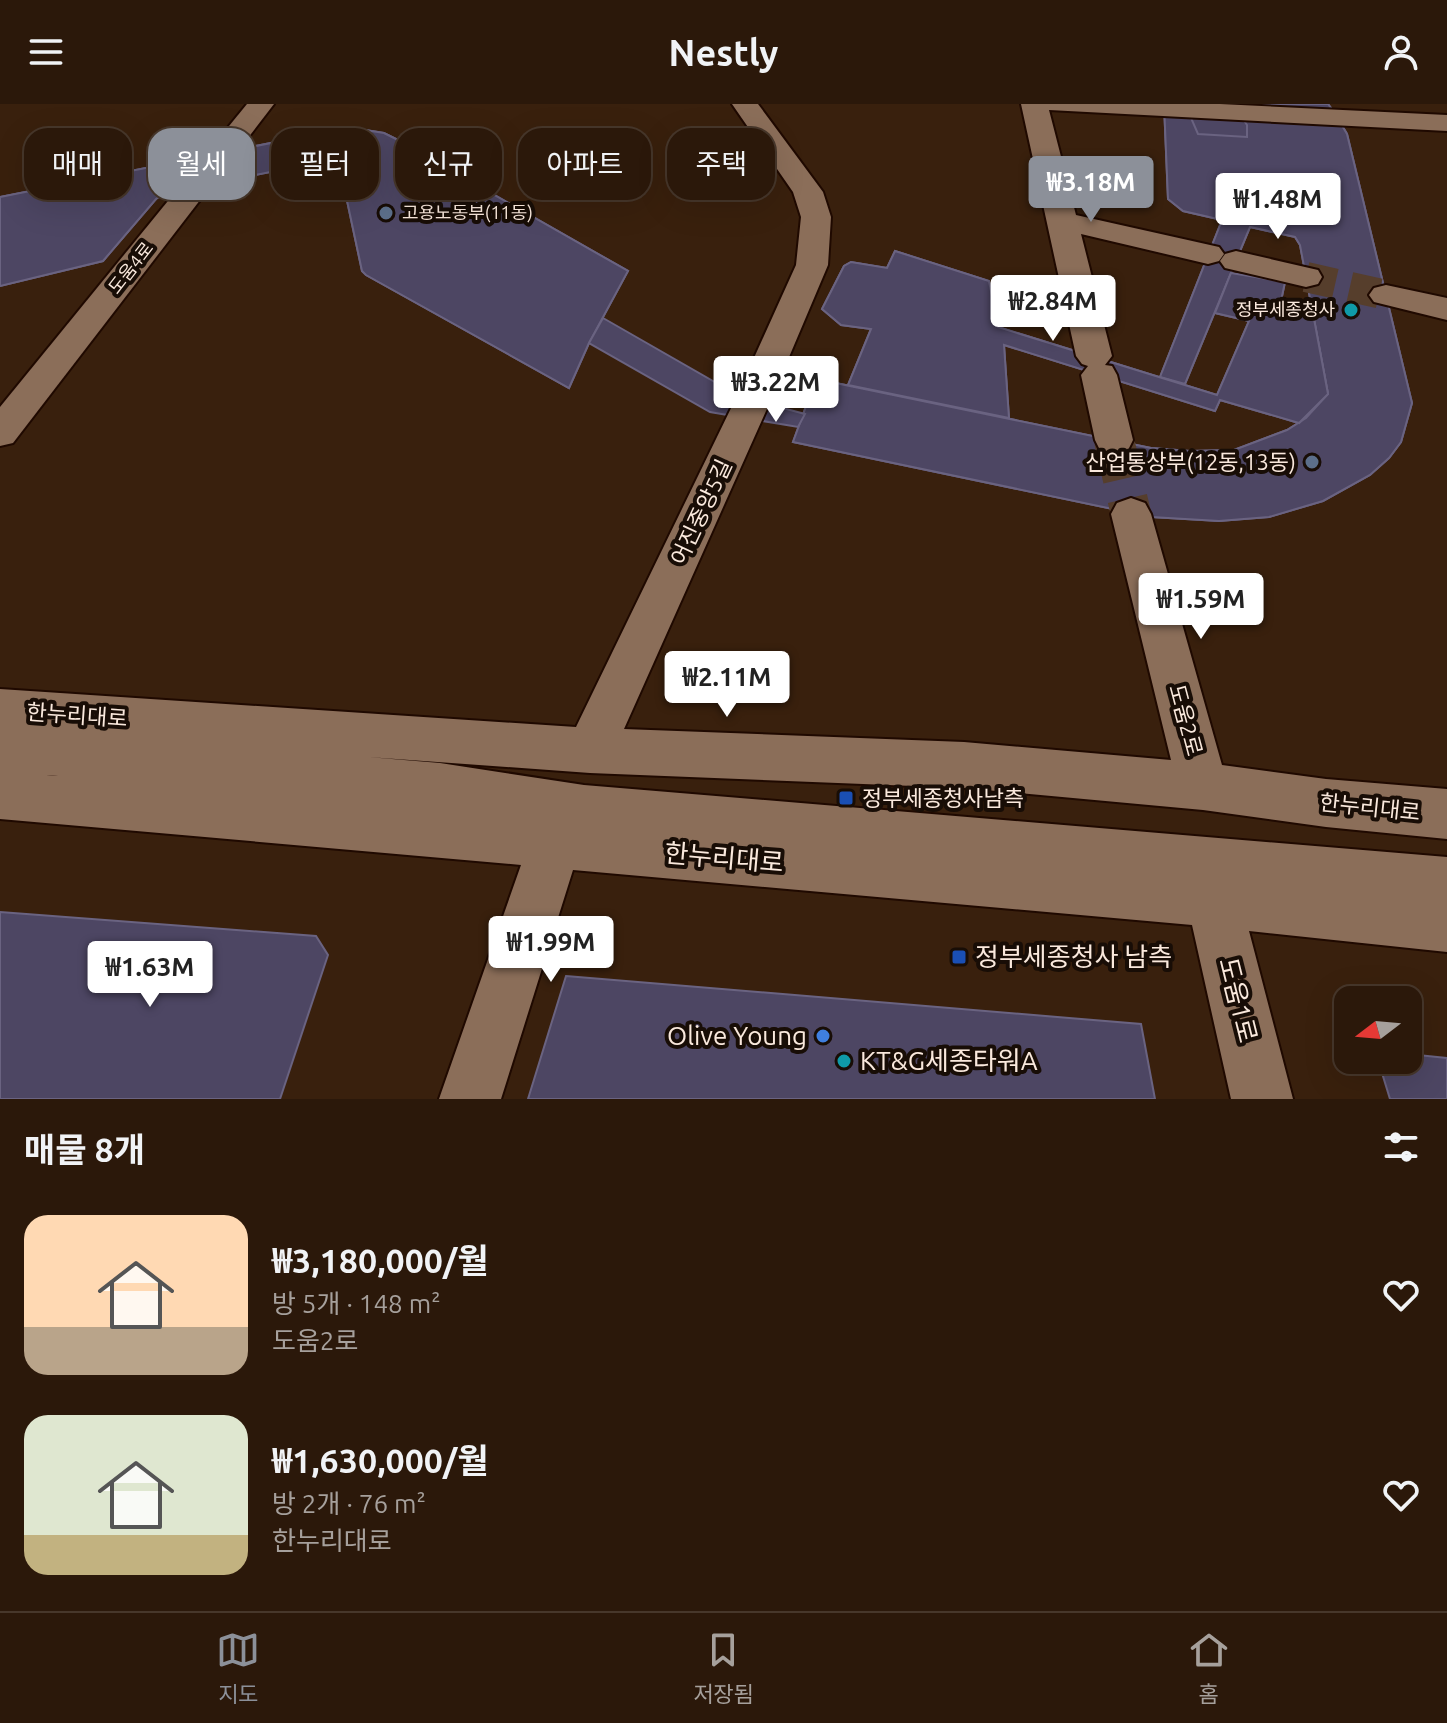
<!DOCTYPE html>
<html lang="ko">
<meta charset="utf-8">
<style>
:root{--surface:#2b180a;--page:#332113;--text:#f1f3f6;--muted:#a6a09c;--line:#47372b;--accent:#8c9099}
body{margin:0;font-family:Ubuntu,"Noto Sans KR",sans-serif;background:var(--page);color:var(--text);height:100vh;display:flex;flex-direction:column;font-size:30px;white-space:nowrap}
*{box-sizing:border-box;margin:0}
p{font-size:26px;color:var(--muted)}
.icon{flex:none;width:44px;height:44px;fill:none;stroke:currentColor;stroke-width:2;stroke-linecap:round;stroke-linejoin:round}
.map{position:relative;height:995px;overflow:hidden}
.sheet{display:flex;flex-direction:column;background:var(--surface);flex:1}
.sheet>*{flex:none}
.banner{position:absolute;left:24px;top:24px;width:800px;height:72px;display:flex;gap:16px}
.needle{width:52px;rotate:254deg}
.buttons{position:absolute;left:1334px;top:882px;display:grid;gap:16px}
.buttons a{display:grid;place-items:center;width:88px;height:88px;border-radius:16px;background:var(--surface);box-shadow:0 8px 32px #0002,0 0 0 2px var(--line);font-size:40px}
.price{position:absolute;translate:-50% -68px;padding:0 18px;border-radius:8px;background:#fff;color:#222;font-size:26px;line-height:52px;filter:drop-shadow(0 2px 4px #0008)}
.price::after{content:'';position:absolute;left:50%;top:48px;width:24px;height:18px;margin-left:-12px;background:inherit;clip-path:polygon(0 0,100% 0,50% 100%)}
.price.active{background:var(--accent);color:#fff}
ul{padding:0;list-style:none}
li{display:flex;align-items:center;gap:24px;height:200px;padding:0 24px}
li span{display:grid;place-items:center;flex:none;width:224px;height:160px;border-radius:24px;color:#555}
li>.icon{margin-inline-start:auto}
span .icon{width:96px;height:96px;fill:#fffc;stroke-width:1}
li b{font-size:34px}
h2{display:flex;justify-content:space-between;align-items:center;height:96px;padding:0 24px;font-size:34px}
.chip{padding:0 28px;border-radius:24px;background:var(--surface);box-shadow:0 8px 32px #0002,0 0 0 2px var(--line);font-size:28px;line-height:72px}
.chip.active{background:var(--accent);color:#fff}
header{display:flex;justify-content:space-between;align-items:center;height:104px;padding:0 24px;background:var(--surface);font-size:36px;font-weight:700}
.tabs{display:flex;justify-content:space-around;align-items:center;height:112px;border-top:2px solid var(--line);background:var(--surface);font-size:22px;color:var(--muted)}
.tabs a{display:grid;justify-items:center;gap:4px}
.tabs .active{color:var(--accent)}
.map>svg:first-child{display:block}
.building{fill:#4d4663;stroke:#6a6381;stroke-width:2}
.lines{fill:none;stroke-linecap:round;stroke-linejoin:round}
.minor-tunnel-far1{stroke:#563e2c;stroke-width:30;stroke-dasharray:30 15;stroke-linecap:butt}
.minor-tunnel{stroke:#563e2c;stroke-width:40;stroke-dasharray:40 20;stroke-linecap:butt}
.minor-casing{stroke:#1f0900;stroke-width:4}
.minor{fill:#8b6e59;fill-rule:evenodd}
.service-dot{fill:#5c6f8a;stroke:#180d06;stroke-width:3}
.culture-dot{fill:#0f9aa8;stroke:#180d06;stroke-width:3}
.transit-dot{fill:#1a4fb4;stroke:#180d06;stroke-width:3}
.shop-dot{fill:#3f7fe0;stroke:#180d06;stroke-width:3}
.labels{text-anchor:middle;stroke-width:8;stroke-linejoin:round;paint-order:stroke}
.far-poi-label{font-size:18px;fill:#fae9dd;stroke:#180d06;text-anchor:start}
.far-street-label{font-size:18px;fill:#fae9dd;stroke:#180d06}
.poi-label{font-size:22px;fill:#fae9dd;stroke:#180d06;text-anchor:end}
.street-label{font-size:22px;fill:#fae9dd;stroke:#180d06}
.near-street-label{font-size:26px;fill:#fae9dd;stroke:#180d06}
.near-poi-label{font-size:26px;fill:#fae9dd;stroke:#180d06;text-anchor:start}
</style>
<header><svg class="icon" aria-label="menu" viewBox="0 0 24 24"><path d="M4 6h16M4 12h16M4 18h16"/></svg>Nestly<svg class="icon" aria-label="person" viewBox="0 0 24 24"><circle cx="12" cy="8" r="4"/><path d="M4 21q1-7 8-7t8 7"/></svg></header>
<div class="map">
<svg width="1447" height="995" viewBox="0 0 1447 995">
<rect width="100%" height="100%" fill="#39200d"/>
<!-- building -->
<g class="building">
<polygon points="1164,0 1328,0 1334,8 1347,30 1412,299 1401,338 1389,354 1370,371 1323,397 1269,413 1219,417 1151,413 793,338 816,275 1151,344 1190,347 1234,346 1287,326 1306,314 1328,290 1300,141 1295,133 1250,123 1185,280 1160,273 1222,116 1183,107 1168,95"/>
<polygon points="1164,0 1185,0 1198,30 1247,33 1247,21 1233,0 1328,0 1334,8 1347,30 1412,299 1401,338 1389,354 1370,371 1323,397 1269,413 1219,417 1151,413 793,338 816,275 1151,344 1190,347 1234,346 1287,326 1306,314 1328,290 1300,141 1295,133 1250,123 1185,280 1160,273 1222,116 1183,107 1168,95"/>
<polygon points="359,25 384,29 398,36 628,167 589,239 569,284 366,171 362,167 339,59 330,56 165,89 156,95 103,157 0,182 0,93 316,30"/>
<polygon points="359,25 384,29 398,36 628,167 589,239 569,284 366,171 362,167 339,59 330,56 165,89 156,95 103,157 0,182 0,93 316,30"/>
<polygon points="895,147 989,177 998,223 1217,291 1249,217 1215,209 1231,169 1285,178 1281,197 1312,204 1328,290 1299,319 1220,296 1215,307 1004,241 1009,314 848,281 871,225 841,221 822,205 844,162 851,158 887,164"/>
<polygon points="895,147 989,177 998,223 1217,291 1249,217 1215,209 1231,169 1285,178 1281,197 1312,204 1328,290 1299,319 1220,296 1215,307 1004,241 1009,314 848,281 871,225 841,221 822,205 844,162 851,158 887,164"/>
<polygon points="603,214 741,293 805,310 798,323 710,308 589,239"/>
<polygon points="0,808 316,832 328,851 280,995 0,995"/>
<polygon points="566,872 1141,920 1155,995 528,995"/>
<polygon points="1408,950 1447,954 1447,995 1390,995 1378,956 1408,956"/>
</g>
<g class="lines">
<!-- minor-tunnel-far1 -->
<polyline class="minor-tunnel-far1" points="1306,173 1386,191"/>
<!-- minor-tunnel -->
<polyline class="minor-tunnel" points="1114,336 1131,410"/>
<defs>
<g id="minor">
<polygon points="247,0 274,0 13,339 0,342 0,303"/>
<polygon points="732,0 758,0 823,88 831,113 828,161 770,298 624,625 964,638 1171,656 1111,410 1117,399 1131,394 1145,399 1151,410 1222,661 1326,675 1447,685 1447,735 1326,723 1203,706 964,684 590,669 368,653 440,659 584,681 1447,753 1447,848 1249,827 1293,995 1231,995 1192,821 573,766 501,995 439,995 521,761 0,715 0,667 58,672 0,667 0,585 576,623 734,298 796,161 801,113 793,88"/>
<polygon points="1021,0 1220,0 1447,11 1447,27 1049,6 1076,111 1219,143 1224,150 1219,157 1208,160 1081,130 1112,252 1105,261 1112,262 1117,271 1133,336 1128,346 1114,350 1100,346 1095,336 1081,271 1088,262 1082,260 1076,252"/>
<polygon points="1236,147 1318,166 1322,173 1318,180 1306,183 1225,164 1220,157 1225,150"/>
<polygon points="1386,181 1447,194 1447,216 1374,198 1369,191 1374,184"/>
</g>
</defs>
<!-- minor casing -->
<use href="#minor" class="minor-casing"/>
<!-- minor -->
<use href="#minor" class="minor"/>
</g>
<!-- markers -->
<g class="service-dot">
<circle cx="386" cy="109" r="8"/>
<circle cx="1312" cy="358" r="8"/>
</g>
<g class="culture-dot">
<circle cx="1351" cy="206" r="8"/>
<circle cx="844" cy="957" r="8"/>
</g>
<g class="transit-dot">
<rect x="838" y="686" width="16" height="16" rx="4"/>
<rect x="951" y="845" width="16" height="16" rx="4"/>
</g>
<circle class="shop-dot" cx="823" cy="932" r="8"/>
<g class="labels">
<!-- far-poi labels -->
<g class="far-poi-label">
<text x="402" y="115">고용노동부(11동)</text>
<text x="1335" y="212" text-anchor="end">정부세종청사</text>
</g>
<!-- far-street labels -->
<g class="far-street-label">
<text transform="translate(131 164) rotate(-52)" y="6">도움4로</text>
</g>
<!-- poi labels -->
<g class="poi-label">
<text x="1296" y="366">산업통상부(12동,13동)</text>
<text x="862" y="702" text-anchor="start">정부세종청사남측</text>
</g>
<!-- street labels -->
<g class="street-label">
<text transform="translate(701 408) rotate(-65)" y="8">어진중앙5길</text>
<text transform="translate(77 611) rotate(4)" y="8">한누리대로</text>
<text transform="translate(1186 616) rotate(75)" y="8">도움2로</text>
<text transform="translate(1370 703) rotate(6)" y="8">한누리대로</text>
</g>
<!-- near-street labels -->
<g class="near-street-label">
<text transform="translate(724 754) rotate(5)" y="9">한누리대로</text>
<text transform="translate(1238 896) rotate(76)" y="9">도움1로</text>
</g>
<!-- near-poi labels -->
<g class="near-poi-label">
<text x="975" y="862">정부세종청사 남측</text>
<text x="807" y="941" text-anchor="end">Olive Young</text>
<text x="860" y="966">KT&amp;G세종타워A</text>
</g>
</g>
</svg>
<div class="buttons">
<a><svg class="needle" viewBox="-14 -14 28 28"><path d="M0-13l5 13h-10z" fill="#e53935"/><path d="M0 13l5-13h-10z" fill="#a6a09c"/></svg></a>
</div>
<b class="price active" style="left:1091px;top:120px">₩3.18M</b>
<b class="price" style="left:1278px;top:137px">₩1.48M</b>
<b class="price" style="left:1053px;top:239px">₩2.84M</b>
<b class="price" style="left:776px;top:320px">₩3.22M</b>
<b class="price" style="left:1201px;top:537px">₩1.59M</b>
<b class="price" style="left:727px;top:615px">₩2.11M</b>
<b class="price" style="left:551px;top:880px">₩1.99M</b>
<b class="price" style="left:150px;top:905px">₩1.63M</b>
<div class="banner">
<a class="chip">매매</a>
<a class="chip active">월세</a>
<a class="chip">필터</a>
<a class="chip">신규</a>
<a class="chip">아파트</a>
<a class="chip">주택</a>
</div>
</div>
<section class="sheet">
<h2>매물 8개<svg class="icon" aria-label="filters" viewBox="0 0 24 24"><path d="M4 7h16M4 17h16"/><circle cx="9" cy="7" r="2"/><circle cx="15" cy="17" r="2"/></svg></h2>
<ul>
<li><span style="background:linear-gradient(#ffd9b3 70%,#b9a48a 0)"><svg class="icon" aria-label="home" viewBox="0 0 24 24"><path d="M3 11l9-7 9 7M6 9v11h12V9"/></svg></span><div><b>₩3,180,000/월</b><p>방 5개 · 148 m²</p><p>도움2로</p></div><svg class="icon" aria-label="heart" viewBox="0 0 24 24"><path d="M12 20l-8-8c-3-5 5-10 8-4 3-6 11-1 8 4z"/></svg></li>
<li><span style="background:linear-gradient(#dfe7d0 75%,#c2b280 0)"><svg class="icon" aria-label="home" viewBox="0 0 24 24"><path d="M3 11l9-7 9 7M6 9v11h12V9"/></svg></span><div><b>₩1,630,000/월</b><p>방 2개 · 76 m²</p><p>한누리대로</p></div><svg class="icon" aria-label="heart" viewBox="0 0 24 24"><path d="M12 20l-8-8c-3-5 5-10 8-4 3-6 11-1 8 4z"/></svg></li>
</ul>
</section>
<nav class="tabs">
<a class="active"><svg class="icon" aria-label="map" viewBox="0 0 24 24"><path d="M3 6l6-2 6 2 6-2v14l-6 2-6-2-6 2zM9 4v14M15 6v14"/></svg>지도</a>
<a><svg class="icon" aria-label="saved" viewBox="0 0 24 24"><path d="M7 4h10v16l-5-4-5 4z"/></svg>저장됨</a>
<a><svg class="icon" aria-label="home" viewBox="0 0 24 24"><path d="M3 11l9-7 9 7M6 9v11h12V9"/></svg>홈</a>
</nav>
